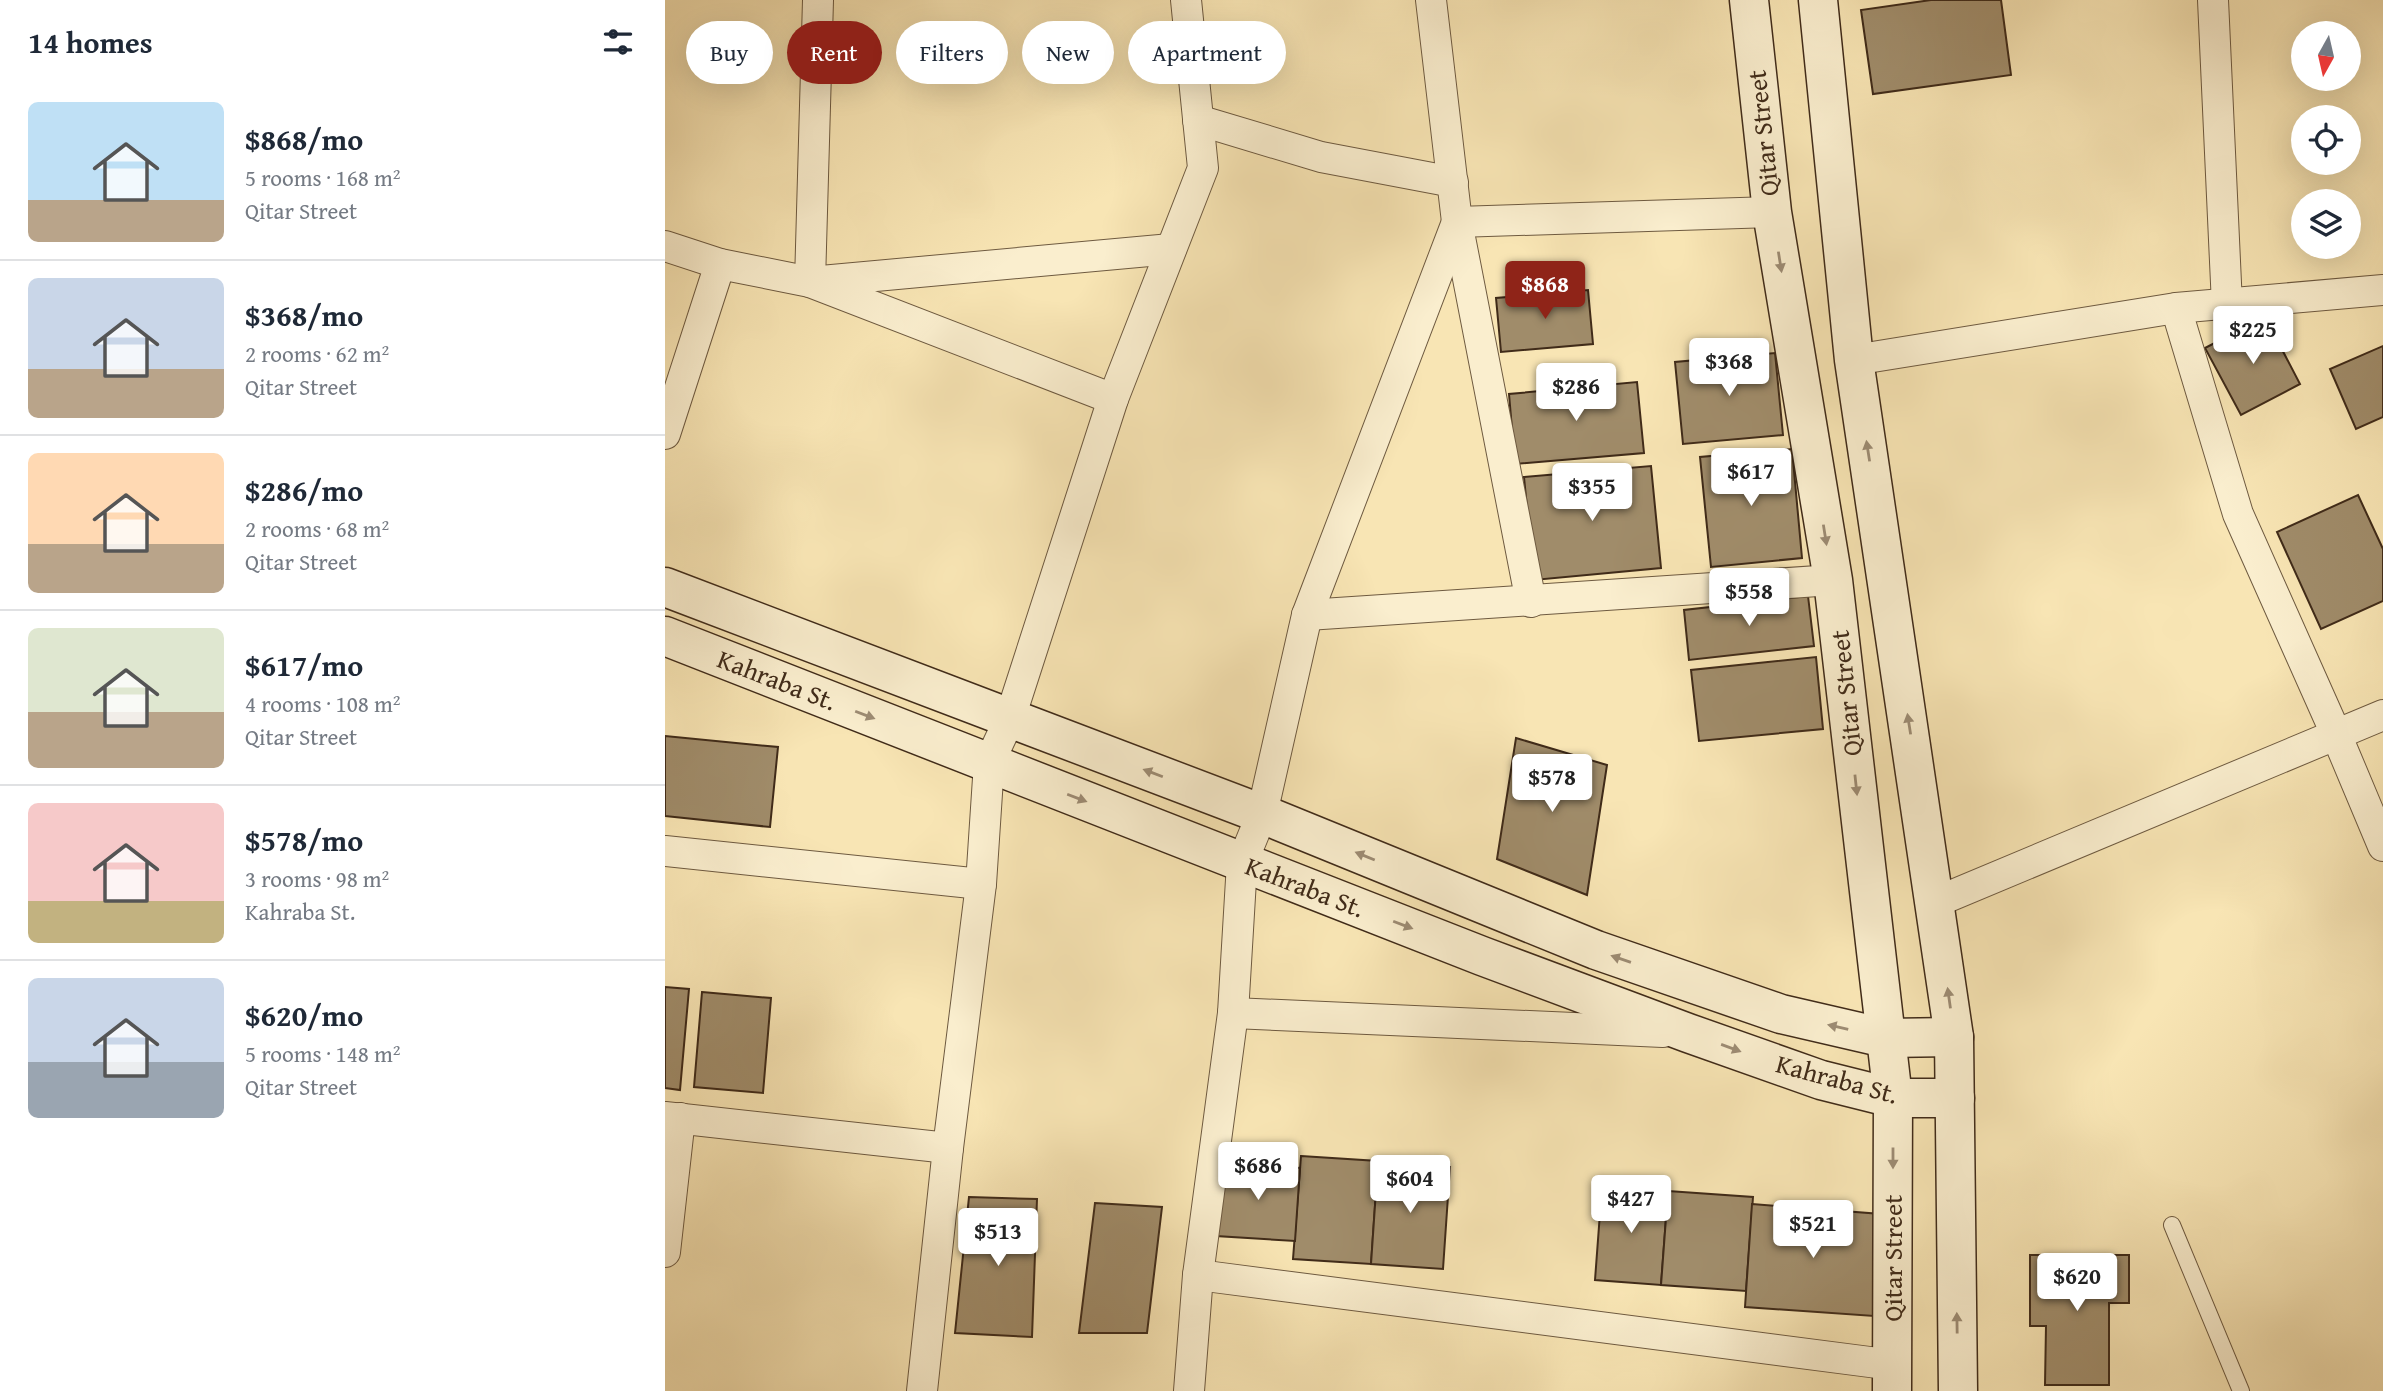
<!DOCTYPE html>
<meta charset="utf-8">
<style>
:root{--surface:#fff;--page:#f2f2f3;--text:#1f2937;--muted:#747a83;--line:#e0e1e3;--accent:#8f2418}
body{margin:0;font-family:"Gentium Book Plus",serif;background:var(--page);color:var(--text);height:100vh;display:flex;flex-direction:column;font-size:26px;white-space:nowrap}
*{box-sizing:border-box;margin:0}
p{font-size:23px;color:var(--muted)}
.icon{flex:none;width:38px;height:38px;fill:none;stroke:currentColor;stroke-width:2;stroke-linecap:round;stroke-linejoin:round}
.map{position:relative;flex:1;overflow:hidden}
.drawer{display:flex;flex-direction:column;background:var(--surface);width:665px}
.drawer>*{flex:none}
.top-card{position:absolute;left:21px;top:21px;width:665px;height:63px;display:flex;gap:14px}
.needle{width:46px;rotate:188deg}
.buttons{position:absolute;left:1626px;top:21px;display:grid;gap:14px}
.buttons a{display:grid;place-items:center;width:70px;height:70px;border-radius:50%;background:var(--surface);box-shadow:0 7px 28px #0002;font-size:35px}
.price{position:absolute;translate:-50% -60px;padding:0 16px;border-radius:7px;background:#fff;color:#222;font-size:23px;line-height:46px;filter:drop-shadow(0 2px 4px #0008)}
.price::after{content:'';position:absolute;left:50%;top:42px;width:21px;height:16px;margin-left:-10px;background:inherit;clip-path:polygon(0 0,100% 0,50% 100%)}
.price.active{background:var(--accent);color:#fff}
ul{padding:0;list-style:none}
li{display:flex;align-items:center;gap:21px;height:175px;padding:0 28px}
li+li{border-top:2px solid var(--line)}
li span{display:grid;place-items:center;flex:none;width:196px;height:140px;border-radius:10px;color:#555}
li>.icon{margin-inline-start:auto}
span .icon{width:84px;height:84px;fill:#fffc;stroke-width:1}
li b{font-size:30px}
h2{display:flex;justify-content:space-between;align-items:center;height:84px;padding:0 28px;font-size:30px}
.chip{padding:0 24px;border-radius:32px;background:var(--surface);box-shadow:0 7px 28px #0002;font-size:24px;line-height:63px}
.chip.active{background:var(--accent);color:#fff}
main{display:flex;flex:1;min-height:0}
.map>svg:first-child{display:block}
.building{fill:#a08c6a;stroke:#402b19;stroke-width:2}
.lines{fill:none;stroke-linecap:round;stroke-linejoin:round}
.lane-casing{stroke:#6e5a40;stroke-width:18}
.street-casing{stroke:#6e5a40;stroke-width:32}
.secondary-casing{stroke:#402b19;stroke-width:41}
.lane{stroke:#faeece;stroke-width:16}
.street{stroke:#faeece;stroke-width:30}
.secondary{stroke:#faeece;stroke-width:38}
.oneway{fill:#9d8c74}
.labels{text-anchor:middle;stroke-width:5;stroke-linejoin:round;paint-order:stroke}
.street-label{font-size:26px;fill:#402b19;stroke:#faeece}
</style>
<main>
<section class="drawer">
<h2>14 homes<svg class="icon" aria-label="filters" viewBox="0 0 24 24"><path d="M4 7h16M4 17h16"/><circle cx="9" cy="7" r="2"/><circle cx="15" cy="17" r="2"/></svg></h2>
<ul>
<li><span style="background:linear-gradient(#bfe0f5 70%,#b9a48a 0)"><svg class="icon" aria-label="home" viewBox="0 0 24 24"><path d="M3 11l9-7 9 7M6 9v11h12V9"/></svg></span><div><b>$868/mo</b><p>5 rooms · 168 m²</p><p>Qitar Street</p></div></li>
<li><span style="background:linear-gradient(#c9d6e8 65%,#b9a48a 0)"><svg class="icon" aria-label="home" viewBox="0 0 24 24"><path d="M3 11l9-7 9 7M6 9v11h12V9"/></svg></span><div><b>$368/mo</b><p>2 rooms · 62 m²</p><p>Qitar Street</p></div></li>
<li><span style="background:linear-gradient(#ffd9b3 65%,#b9a48a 0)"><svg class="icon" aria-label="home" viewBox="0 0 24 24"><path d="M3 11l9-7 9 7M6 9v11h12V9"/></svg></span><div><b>$286/mo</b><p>2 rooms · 68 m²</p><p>Qitar Street</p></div></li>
<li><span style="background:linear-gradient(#dfe7d0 60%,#b9a48a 0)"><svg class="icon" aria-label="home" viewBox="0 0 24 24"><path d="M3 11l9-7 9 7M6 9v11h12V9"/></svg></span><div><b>$617/mo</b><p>4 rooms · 108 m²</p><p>Qitar Street</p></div></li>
<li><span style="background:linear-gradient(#f6c9c9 70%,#c2b280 0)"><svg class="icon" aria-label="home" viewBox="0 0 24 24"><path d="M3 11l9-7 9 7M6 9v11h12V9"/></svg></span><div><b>$578/mo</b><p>3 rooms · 98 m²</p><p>Kahraba St.</p></div></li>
<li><span style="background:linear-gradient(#c9d6e8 60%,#9aa5b1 0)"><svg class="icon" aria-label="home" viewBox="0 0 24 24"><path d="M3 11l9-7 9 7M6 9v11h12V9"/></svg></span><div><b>$620/mo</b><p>5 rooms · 148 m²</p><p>Qitar Street</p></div></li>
</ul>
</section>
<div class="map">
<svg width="1718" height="1391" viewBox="0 0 1718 1391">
<rect width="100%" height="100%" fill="#f8e5b4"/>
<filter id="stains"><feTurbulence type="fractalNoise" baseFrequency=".00286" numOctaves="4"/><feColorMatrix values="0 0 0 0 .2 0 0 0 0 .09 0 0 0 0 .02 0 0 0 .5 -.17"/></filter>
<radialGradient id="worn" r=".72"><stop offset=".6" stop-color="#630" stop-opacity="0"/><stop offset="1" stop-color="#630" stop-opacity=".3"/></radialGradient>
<!-- building -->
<g class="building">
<polygon points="1266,0 1336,0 1346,75 1208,94 1196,10"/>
<polygon points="923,290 928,344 836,352 831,298"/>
<polygon points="1600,317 1635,384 1576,415 1540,348"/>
<polygon points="1718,346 1718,417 1691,429 1665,369"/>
<polygon points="1110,353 1118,435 1018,444 1010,362"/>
<polygon points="972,382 979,453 850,464 844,394"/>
<polygon points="1127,449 1137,558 1046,567 1035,457"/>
<polygon points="986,466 996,568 869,580 859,477"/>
<polygon points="1693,495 1718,549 1718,601 1656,629 1612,532"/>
<polygon points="1143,596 1149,646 1024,660 1019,610"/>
<polygon points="1151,657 1158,729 1034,741 1026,670"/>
<polygon points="0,736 113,747 105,827 0,816"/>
<polygon points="851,738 942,765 922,895 832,859"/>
<polygon points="0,987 24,989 15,1090 0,1088"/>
<polygon points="37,992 106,998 98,1093 29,1087"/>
<polygon points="636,1156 713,1161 706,1264 628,1259"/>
<polygon points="713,1161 785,1167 778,1269 706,1264"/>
<polygon points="556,1162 635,1168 630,1241 551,1236"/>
<polygon points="937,1186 1003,1191 996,1285 930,1280"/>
<polygon points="1003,1191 1088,1197 1081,1291 996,1285"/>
<polygon points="304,1197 372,1199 367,1337 290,1333"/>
<polygon points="430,1203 497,1207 482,1333 414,1333"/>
<polygon points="1087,1204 1216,1214 1209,1316 1080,1307"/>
<polygon points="1365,1255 1464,1255 1464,1303 1444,1303 1444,1385 1380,1385 1381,1326 1365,1326"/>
</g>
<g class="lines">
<defs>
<polyline id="lane" points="1507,1225 1576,1391"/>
<g id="street">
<polyline points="153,0 145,282 448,399"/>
<polyline points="766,0 792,222 866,602"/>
<polyline points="1548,0 1562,305"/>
<polyline points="533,120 656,157 788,182"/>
<polyline points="0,246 55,264 145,282 506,249"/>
<polyline points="1511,308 1573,514 1671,734 1718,846"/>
<polyline points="1189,360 1511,308 1718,290"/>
<polyline points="0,434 55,264"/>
<polyline points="642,615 1168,580"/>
<polyline points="0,851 316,884"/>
<polyline points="1271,902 1718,715"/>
<polyline points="568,1013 998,1032"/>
<polyline points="0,1117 283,1148"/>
<polyline points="0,1252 15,1118"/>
<polyline points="533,1275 1228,1365"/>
<polyline points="257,1391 283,1148 316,884 324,763 345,718 448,399 538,168 521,0"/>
<polyline points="524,1391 533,1275 568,1013 577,863 597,814 642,615 792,222 1107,212"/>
</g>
<g id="secondary">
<polyline points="1084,0 1107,212 1168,580 1228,1098 1227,1391"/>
<polyline points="1153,0 1189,360 1289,1037 1293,1391"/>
<polyline points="0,587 597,814 931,950 1116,1014 1220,1038 1289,1037"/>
<polyline points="0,636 817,956 1023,1033 1156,1080 1228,1098 1290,1098"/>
</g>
</defs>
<!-- lane casing -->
<use href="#lane" class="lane-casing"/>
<!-- street casing -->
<use href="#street" class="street-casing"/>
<!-- secondary casing -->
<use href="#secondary" class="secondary-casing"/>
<!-- lane -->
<use href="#lane" class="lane"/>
<!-- street -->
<use href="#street" class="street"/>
<!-- secondary -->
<use href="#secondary" class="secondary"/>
</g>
<!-- one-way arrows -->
<defs><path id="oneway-solid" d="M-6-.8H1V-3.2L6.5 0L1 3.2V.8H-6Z" transform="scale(1.75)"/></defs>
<g class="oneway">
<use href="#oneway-solid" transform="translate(1115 262) rotate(81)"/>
<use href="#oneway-solid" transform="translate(1203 451) rotate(-99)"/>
<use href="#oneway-solid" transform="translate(1160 535) rotate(81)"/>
<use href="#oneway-solid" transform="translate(200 715) rotate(21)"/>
<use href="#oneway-solid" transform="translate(1244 724) rotate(-99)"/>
<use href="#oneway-solid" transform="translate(488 773) rotate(-159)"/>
<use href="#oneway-solid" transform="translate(1191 785) rotate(84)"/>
<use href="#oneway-solid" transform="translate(412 798) rotate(21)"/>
<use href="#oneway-solid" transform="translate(700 856) rotate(-158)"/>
<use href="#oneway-solid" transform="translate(738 925) rotate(21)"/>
<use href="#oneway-solid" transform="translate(956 959) rotate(-161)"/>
<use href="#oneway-solid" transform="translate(1284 998) rotate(-98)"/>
<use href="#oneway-solid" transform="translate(1173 1027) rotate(-167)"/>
<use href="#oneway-solid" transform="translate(1066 1048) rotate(20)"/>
<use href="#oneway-solid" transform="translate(1228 1158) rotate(90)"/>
<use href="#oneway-solid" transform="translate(1292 1323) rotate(-91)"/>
</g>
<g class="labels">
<!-- street labels -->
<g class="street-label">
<text transform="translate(1098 133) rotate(-96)" y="9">Qitar Street</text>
<text transform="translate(112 680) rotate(21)" y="9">Kahraba St.</text>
<text transform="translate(1181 693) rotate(-96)" y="9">Qitar Street</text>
<text transform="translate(640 887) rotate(21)" y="9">Kahraba St.</text>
<text transform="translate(1172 1079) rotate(15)" y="9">Kahraba St.</text>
<text transform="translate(1228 1258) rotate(-90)" y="9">Qitar Street</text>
</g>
</g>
<rect width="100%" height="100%" filter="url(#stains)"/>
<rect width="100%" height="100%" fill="url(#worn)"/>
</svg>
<div class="buttons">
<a><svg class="needle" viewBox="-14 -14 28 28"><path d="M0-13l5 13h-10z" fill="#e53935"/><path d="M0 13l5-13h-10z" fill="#747a83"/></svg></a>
<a><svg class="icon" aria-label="locate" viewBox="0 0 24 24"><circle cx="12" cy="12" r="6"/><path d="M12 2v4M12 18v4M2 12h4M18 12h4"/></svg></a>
<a><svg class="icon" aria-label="layers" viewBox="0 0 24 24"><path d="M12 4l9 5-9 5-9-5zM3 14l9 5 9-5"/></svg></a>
</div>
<b class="price active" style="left:880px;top:321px">$868</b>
<b class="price" style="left:1588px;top:366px">$225</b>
<b class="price" style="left:1064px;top:398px">$368</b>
<b class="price" style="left:911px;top:423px">$286</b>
<b class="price" style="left:1086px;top:508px">$617</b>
<b class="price" style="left:927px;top:523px">$355</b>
<b class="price" style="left:1084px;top:628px">$558</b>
<b class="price" style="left:887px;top:814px">$578</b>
<b class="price" style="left:593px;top:1202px">$686</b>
<b class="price" style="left:745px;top:1215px">$604</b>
<b class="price" style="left:966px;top:1235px">$427</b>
<b class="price" style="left:1148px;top:1260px">$521</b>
<b class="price" style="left:333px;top:1268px">$513</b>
<b class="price" style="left:1412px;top:1313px">$620</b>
<div class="top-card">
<a class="chip">Buy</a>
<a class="chip active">Rent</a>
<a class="chip">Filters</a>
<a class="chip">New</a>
<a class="chip">Apartment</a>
</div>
</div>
</main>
